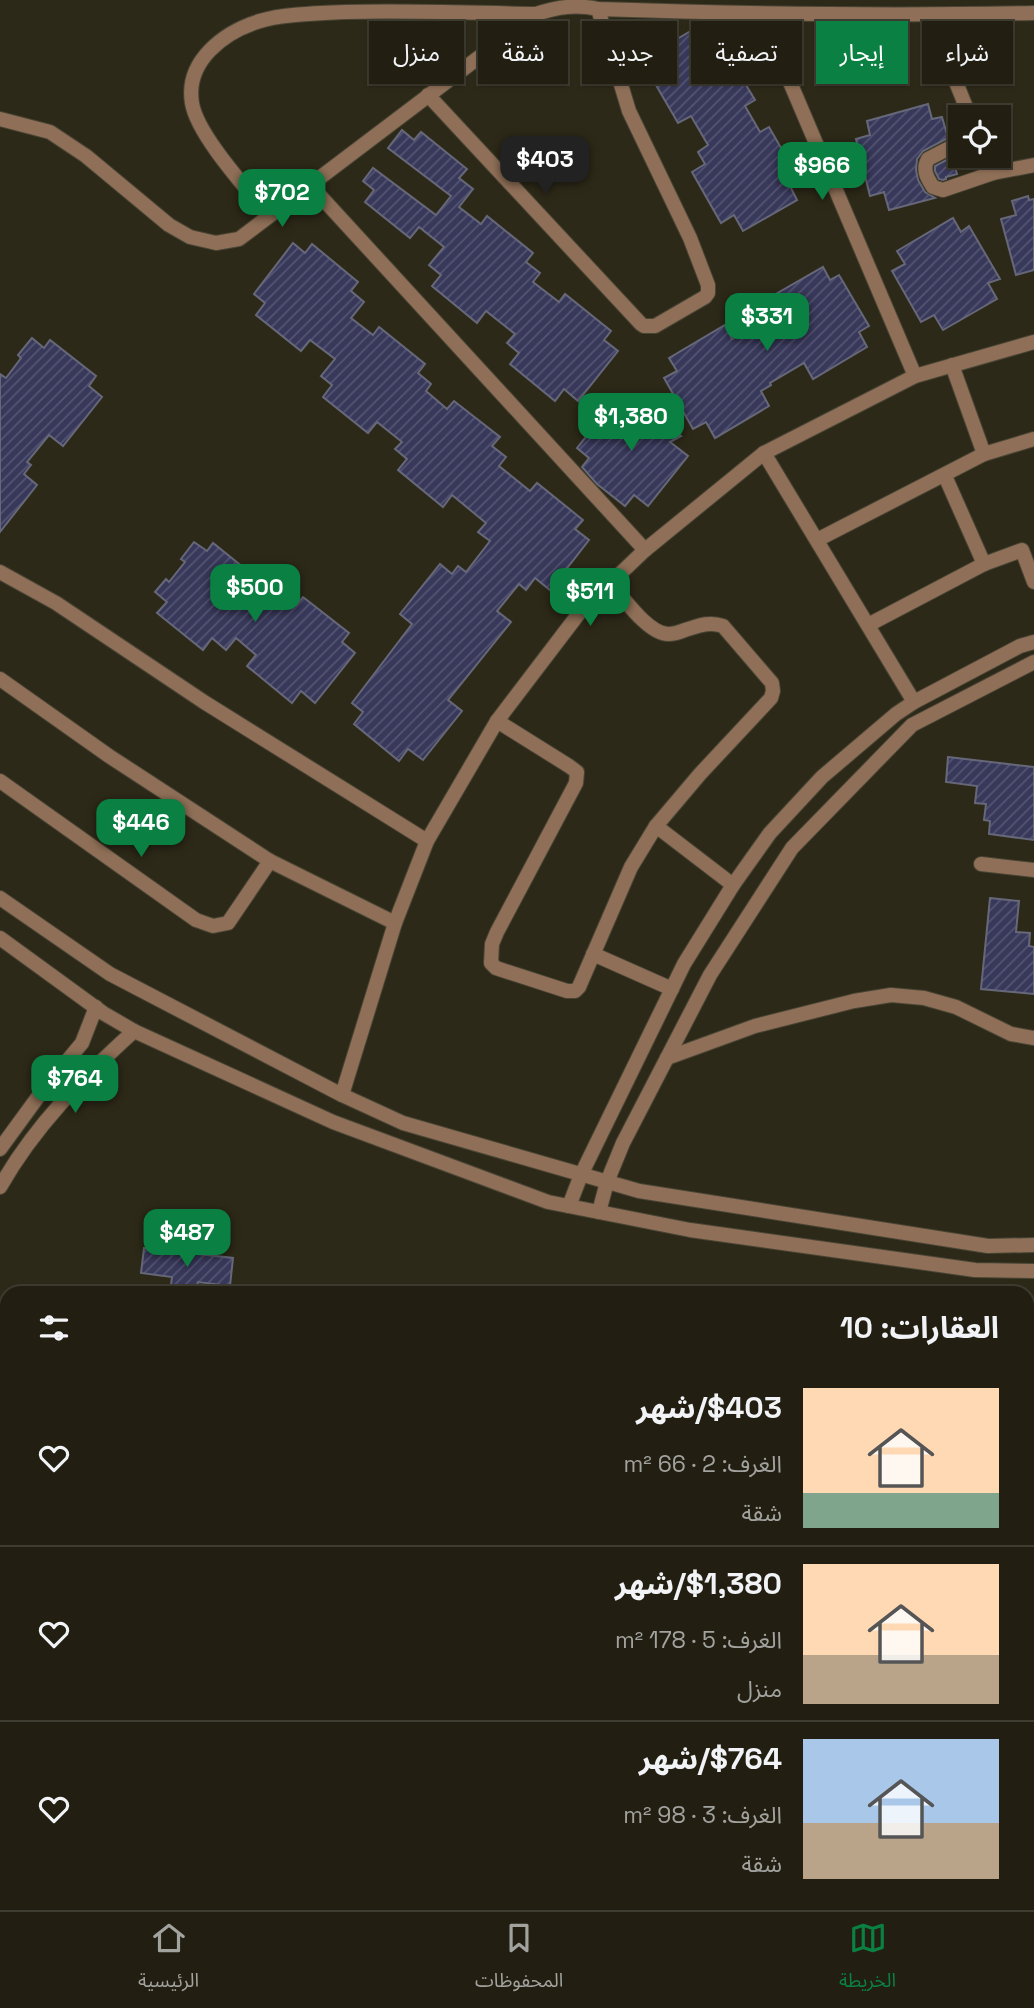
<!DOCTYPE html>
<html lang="ar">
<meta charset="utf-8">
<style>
:root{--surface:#221f12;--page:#2e2c20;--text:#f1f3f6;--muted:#a2a29f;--line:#3f3d32;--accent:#0b8043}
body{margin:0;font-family:"Space Grotesk","Noto Sans Arabic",sans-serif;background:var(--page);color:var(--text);direction:rtl;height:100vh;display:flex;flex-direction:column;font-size:26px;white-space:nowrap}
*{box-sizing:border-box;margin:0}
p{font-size:23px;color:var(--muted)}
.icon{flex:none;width:38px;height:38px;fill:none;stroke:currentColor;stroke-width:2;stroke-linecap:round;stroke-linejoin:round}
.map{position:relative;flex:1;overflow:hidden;direction:ltr}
.details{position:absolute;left:0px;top:1286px;width:1034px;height:625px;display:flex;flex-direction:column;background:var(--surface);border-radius:21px 21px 0 0;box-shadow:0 2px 5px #0004,0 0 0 2px var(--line);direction:rtl}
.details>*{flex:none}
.hud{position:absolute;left:21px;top:21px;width:992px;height:63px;direction:rtl;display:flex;gap:14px}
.fabs{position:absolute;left:948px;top:105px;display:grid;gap:14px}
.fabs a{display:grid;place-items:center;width:63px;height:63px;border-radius:0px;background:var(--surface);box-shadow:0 2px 5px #0004,0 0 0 2px var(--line);font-size:35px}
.price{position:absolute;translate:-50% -60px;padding:0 16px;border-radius:14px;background:var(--accent);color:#fff;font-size:23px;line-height:46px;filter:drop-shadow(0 2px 4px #0008)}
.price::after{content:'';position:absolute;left:50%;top:42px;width:21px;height:16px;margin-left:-10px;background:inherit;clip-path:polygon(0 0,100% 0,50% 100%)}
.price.on{background:#222;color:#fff}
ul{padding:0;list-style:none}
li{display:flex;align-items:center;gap:21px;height:175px;padding:0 35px}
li+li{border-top:2px solid var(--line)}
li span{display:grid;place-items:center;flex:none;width:196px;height:140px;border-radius:0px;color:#555}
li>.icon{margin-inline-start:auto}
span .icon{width:84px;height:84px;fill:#fffc;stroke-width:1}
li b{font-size:30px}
h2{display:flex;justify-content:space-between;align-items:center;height:84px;padding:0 35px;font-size:30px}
.tag{padding:0 24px;border-radius:0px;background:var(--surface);box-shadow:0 2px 5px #0004,0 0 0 2px var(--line);font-size:24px;line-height:63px}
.tag.on{background:var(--accent);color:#fff}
.tab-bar{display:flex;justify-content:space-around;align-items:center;height:98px;border-top:2px solid var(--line);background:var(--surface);font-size:19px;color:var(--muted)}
.tab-bar a{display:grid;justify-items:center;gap:4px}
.tab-bar .on{color:var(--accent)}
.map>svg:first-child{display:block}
.building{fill:url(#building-hatch);stroke:#66687a;stroke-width:2}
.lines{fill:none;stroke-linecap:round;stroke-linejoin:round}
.minor-casing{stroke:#494535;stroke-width:16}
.minor{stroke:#8f6f57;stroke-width:14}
</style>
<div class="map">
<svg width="1034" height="1910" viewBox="0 0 1034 1910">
<defs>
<pattern id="building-hatch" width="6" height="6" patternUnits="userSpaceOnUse" patternTransform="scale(1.75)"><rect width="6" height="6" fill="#38385b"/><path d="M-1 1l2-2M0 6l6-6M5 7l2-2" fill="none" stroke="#545472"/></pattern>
</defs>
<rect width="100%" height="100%" fill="#2d2918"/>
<!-- building -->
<g class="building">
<polygon points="706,22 711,22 718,33 727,28 756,79 746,85 755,100 745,106 760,132 769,127 799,179 789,184 797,200 743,231 734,215 721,223 692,172 705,164 698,152 708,145 691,116 678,123 649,73 662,65 655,52"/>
<polygon points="928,104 932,119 942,117 948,138 923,151 917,159 916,170 918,180 925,192 935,198 889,210 884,192 870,196 856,139 870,135 867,121"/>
<polygon points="402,130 414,140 421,132 467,169 459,178 473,189 459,207 481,224 487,216 533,253 526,262 540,273 533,282 559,302 565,294 611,331 604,340 618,351 578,401 564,389 555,401 510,364 519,353 507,343 515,334 486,311 477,323 432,286 441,275 429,265 444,247 419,227 410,238 365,202 374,190 363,181 373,168 436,215 451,196 388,148"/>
<polygon points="952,157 957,174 946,177 946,179 943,180 939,179 935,171 935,166"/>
<polygon points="1028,196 1029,200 1034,199 1034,270 1016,275 1001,219 1016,215 1012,201"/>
<polygon points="953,218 961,232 969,226 1000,279 988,283 997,299 943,330 934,315 921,322 892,271 905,264 897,251"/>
<polygon points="293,243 305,253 312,244 358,282 351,291 364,302 351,318 373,335 379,327 425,364 418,373 431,384 426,391 447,409 454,401 500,437 492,446 506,457 499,466 530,491 537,483 583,520 575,529 589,540 550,590 535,578 526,590 519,584 497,611 511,622 448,700 462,711 423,760 408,749 399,761 354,724 363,712 352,703 412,624 400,614 440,564 452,574 458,566 466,572 490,541 478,532 486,523 452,495 443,507 398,470 407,459 395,449 402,442 377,422 368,433 323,397 332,385 321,376 335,359 310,340 301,351 256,315 265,303 254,294"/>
<polygon points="823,267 830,280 839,275 869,326 859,332 867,347 813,379 804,363 770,383 771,385 761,391 769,406 715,438 706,422 693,429 664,378 677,371 669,358 725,325 732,339 763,321 762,320 775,312 767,299"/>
<polygon points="32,338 44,348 50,340 96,376 89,386 102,397 63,446 49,435 27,462 31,465 24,474 37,485 0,532 0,374 6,378 21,358 18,355"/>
<polygon points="617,398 629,408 635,400 681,436 670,442 688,456 648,506 634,495 625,506 597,484 582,467 589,458 577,448"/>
<polygon points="194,542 207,551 213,543 259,580 252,589 274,607 284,595 296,605 303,597 349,633 342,642 355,653 315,703 301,691 292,703 247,666 256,655 236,638 226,650 212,638 203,650 157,613 167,602 155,592 166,579 169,582 185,562 181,559"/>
<polygon points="948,757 1034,767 1034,840 989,834 990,821 984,820 986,804 975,803 977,786 946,782"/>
<polygon points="990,898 1019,901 1016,932 1030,933 1029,946 1034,947 1034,994 981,989"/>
<polygon points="144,1248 233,1258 230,1286 198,1282 196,1293 170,1293 172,1277 141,1273"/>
</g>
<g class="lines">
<defs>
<g id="minor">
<polyline points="761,14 915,376"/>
<polyline points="929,15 970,117"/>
<polyline points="428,95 641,324 644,326 655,326 705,297 708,293 708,285 690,238 629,111 598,9"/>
<polyline points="0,119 50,132 86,156 169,225 190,237 216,243 239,239 536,14"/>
<path d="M961,142L928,159C922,169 927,178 933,187L943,190L993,173L986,156"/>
<polyline points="993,173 1034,165"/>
<polyline points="311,186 645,550"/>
<path d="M269,216C248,190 197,135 192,103C185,61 224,32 260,21C282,14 321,13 345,12C408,10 472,13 536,14C558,7 575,4 598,9C744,14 889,16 1034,13"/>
<polyline points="764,453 914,702"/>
<polyline points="984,454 1034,439"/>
<polyline points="945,476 984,564"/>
<polyline points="817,540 984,454 952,365"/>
<polyline points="0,572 56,603 204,702 427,841"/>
<polyline points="868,625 984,564 1022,550 1034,582"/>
<polyline points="0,679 109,756 270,861 395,923"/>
<path d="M497,721L569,766L577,772L576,783L497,932L492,944L491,963L496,968L567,991H575L579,987L631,867L656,826L700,774L771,698L773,691L772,683L723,626C710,621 698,626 685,630C680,632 674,634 668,634C648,634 623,597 610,583"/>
<polyline points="0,781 196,920 213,926 228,923 270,861"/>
<polyline points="656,826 733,885"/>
<polyline points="981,864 1034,870"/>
<polyline points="0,898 110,974 342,1095 403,1123 639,1191 988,1246 1034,1245"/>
<polyline points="0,938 103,1013 134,1031 333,1122 548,1202 690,1230 975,1270 1034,1271"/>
<polyline points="593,954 672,989"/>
<polyline points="667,1058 755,1026 854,1001 891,995 924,998 956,1007 1011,1034 1034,1038"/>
<polyline points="342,1095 395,923 427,841 497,721 580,612 645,550 764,453 915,376 1034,342"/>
<polyline points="0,1149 43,1090 82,1043 96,1007"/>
<path d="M0,1187C34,1127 83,1077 134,1031"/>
<polyline points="569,1206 581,1175 684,964 733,885 770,833 822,777 896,714 914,702 1020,646 1034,642"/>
<polyline points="599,1212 607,1182 623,1143 710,975 792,848 912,725 1034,662"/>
<polyline points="0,1728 7,1741"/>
<polyline points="0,1802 7,1814"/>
<polyline points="76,1904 82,1910"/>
<polyline points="128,1904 135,1910"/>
<polyline points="49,1910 54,1904"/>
<polyline points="837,1910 837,1904"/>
</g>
</defs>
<!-- minor casing -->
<use href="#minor" class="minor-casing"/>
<!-- minor -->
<use href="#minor" class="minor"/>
</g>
</svg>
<div class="fabs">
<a><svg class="icon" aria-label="locate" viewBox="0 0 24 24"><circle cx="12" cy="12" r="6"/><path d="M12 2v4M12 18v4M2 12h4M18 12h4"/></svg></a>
</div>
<b class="price on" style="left:545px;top:196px">$403</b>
<b class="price" style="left:822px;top:202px">$966</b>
<b class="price" style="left:282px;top:229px">$702</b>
<b class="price" style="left:767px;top:353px">$331</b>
<b class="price" style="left:631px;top:453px">$1,380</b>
<b class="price" style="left:255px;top:624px">$500</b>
<b class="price" style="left:590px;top:628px">$511</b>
<b class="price" style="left:141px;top:859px">$446</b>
<b class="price" style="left:75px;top:1115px">$764</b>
<b class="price" style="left:187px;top:1269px">$487</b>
<div class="hud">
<a class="tag">شراء</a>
<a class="tag on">إيجار</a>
<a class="tag">تصفية</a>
<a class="tag">جديد</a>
<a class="tag">شقة</a>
<a class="tag">منزل</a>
</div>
<section class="details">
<h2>العقارات: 10<svg class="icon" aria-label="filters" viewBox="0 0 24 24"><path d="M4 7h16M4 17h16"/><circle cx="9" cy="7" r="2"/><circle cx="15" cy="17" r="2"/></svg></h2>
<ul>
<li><span style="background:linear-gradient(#ffd9b3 75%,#7fa58c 0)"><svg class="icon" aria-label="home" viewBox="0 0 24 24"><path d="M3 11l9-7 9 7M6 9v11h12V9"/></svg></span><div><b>$403/شهر</b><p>الغرف: 2 · 66 m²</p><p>شقة</p></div><svg class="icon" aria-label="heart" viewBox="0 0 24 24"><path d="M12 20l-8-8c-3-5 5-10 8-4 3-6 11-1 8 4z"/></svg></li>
<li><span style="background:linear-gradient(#ffd9b3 65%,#b9a48a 0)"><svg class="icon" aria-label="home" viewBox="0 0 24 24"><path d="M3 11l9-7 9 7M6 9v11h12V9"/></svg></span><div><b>$1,380/شهر</b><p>الغرف: 5 · 178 m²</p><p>منزل</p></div><svg class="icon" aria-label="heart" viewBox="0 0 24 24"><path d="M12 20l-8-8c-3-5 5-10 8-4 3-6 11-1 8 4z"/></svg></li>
<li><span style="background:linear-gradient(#a9c7e8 60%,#b9a48a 0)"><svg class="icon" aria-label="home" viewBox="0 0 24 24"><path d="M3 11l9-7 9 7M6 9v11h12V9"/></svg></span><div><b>$764/شهر</b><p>الغرف: 3 · 98 m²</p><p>شقة</p></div><svg class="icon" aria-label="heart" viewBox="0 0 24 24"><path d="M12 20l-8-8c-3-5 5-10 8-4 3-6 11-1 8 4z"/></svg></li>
</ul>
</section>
</div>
<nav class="tab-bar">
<a class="on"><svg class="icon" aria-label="map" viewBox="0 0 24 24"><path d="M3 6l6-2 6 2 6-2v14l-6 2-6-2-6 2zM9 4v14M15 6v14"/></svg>الخريطة</a>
<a><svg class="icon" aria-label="saved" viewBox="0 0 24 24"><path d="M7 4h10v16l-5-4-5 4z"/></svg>المحفوظات</a>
<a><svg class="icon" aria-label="home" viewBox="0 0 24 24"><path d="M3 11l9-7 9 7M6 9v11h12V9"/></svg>الرئيسية</a>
</nav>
